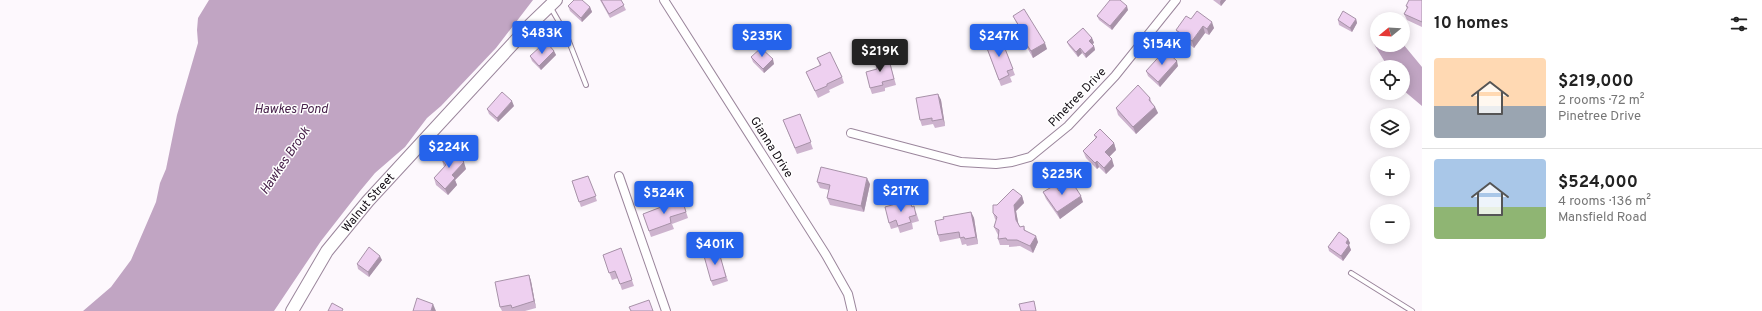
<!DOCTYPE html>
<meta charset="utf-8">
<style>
:root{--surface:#fff;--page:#f2f2f2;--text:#222;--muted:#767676;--line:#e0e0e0;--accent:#2563eb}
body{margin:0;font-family:Overpass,sans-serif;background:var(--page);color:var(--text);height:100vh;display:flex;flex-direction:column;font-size:15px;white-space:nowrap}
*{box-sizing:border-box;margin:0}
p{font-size:13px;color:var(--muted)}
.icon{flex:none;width:22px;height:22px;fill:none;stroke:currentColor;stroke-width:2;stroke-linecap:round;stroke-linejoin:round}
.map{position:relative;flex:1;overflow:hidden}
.panel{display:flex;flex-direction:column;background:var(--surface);width:340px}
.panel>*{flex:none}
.needle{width:26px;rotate:252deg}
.fabs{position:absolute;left:1370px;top:12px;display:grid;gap:8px}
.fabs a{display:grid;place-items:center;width:40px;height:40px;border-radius:50%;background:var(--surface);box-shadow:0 2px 10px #0003;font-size:20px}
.price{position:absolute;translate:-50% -34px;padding:0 9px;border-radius:4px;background:var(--accent);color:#fff;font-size:13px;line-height:26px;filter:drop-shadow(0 1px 2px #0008)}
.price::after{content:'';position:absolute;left:50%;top:24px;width:12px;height:9px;margin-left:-6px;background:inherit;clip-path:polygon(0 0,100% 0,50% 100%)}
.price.on{background:#222;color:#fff}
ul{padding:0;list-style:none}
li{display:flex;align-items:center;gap:12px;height:100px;padding:0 12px}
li+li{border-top:1px solid var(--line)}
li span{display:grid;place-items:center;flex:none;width:112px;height:80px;border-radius:4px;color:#555}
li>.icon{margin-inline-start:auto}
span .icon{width:48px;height:48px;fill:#fffc;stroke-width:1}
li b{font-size:17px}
h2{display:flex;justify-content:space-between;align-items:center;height:48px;padding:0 12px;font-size:17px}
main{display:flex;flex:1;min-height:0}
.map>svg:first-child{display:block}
.water{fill:#c1a5c3}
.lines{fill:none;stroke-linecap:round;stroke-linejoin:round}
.service-casing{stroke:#9b869c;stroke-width:6}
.minor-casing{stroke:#9b869c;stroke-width:10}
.secondary-casing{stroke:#9b869c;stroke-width:14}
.service{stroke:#fff;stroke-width:4}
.minor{stroke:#fff;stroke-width:8}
.secondary{stroke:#fff;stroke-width:12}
.wall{fill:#cdb3ce}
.shaded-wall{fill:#a792a8}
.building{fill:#eed0f0;stroke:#a792a8}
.labels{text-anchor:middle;stroke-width:3;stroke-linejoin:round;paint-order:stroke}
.street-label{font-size:12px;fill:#130c14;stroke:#fff}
.water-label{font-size:13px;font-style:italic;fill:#48224b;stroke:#fff}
</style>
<main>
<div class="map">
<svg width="1422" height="311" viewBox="0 0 1422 311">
<rect width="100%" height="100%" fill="#fdf8fd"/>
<!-- water -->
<g class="water">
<polygon points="209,0 533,0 496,48 441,106 427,118 405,147 375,173 360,191 321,241 274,311 83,311 111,287 131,260 156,202 160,183 166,169 177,115 198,43 197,30 198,18"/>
<polygon points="1376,34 1377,34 1377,45 1403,44 1422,67 1422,106 1403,90 1403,67 1388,67 1375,46 1373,39"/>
</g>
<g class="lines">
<defs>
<g id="service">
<polyline points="551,8 566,34 586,85"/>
<polyline points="1351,273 1412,311"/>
</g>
<g id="minor">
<polyline points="664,0 826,255 848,294 852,311"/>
<polyline points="851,133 961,162 996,164 1012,162 1030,157 1068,126 1115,76 1176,0"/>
<polyline points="619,176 666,311"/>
</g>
<g id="secondary">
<path id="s1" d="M292,311L327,251L368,201L531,24L556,0"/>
</g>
</defs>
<!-- service casing -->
<use href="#service" class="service-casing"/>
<!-- minor casing -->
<use href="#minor" class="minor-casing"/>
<!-- secondary casing -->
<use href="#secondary" class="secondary-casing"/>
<!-- service -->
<use href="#service" class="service"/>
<!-- minor -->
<use href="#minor" class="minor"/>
<!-- secondary -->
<use href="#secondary" class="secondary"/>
</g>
<!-- wall -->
<g class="wall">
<polygon points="600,0 621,0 626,10 610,18"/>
<polygon points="1213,0 1226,0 1221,6"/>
<polygon points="1422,0 1422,27 1407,20 1404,14 1407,9 1406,6"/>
<polygon points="568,6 590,7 592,12 582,22 570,11"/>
<polygon points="1128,10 1112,30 1099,20 1097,16"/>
<polygon points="1013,16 1047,49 1033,58 1022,39 1019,33 1021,31 1016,22"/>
<polygon points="1191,19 1214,28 1209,35 1205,33 1194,48 1179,36 1176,30"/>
<polygon points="1356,19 1357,23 1352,32 1339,25 1338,20"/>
<polygon points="1092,38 1094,43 1092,44 1094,46 1095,50 1086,58 1082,53 1078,57 1069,46 1067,42"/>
<polygon points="1002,41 1015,75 1010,77 1012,82 1001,86 985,43 997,43"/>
<polygon points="543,49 554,51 556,55 541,70 532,61 530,56"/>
<polygon points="888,56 890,63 896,85 885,88 885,91 872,94 870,88 877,69"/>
<polygon points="751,57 774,64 764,73 753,62"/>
<polygon points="817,58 842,77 844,83 829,90 830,92 818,98 806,72 820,66"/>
<polygon points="1178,66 1160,87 1148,76 1146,71"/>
<polygon points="938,94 941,100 945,126 935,128 933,124 922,126 920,120"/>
<polygon points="1150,98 1152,103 1155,107 1158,113 1136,134 1118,115 1116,108"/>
<polygon points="514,106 498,122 489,114 487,109"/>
<polygon points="800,114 813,149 797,154 783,120"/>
<polygon points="1094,135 1114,143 1116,150 1109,157 1114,166 1106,174 1099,167 1097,169 1086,158 1083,151 1096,139"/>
<polygon points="442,160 466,169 455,180 457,185 448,195 436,185 434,178 444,167"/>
<polygon points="588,176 597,201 581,207 572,181"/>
<polygon points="817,182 870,184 864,212 830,205 827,198 829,190 820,188"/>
<polygon points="1059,191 1083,202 1060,219 1046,199 1043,192"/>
<polygon points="1022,196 1024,203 1016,211 1018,223 1020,227 1024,226 1025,230 1038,242 1033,253 1020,246 1009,247 1009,245 1000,245 998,239 998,235 994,227 996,220 995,219 993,213 997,205"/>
<polygon points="682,199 688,218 672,224 674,229 651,237 643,214"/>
<polygon points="912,207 916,212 919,221 912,223 913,229 900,233 898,227 891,229 889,223"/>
<polygon points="971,212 974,218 978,244 967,246 966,244 962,245 960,238 940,242 938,235 944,219"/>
<polygon points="1348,239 1350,243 1349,245 1351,250 1343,261 1329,251 1328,247"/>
<polygon points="621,248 634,286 622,290 618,278 612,280 603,255"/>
<polygon points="720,257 728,281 713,286 711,281"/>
<polygon points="382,260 369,277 358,269 357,264"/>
<polygon points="529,275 531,281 536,308 525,311 502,311 500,307"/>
</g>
<!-- shaded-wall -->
<g class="shaded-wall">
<polygon points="1221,0 1226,0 1221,6 1220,2"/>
<polygon points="1127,6 1128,10 1112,30 1110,26"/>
<polygon points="590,7 592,12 582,22 581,18"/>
<polygon points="1356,19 1357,23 1352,32 1350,28"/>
<polygon points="1212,22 1214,28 1209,35 1207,29"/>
<polygon points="1203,26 1205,33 1194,48 1192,41"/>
<polygon points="1092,38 1094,43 1091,45 1089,41"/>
<polygon points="1045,43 1047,49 1033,58 1031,51"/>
<polygon points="1094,46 1095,50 1086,58 1085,54"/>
<polygon points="1080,48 1082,53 1078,57 1076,52"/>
<polygon points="554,51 556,55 541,70 539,66"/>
<polygon points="773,59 774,64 764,73 763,69"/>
<polygon points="1177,61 1178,66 1160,87 1158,82"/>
<polygon points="938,94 941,100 945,126 943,119"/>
<polygon points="512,101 514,106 498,122 497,118"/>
<polygon points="1155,107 1158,113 1136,134 1133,127"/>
<polygon points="1114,143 1116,150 1107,159 1105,152"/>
<polygon points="1112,159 1114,166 1106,174 1104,168"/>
<polygon points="1097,161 1099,167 1097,169 1095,163"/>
<polygon points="464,162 466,169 455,180 457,185 448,195 445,189 452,175"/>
<polygon points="867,178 870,184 864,212 861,206"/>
<polygon points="1022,196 1024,203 1016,211 1019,227 1016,220 1014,205"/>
<polygon points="1081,196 1083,202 1060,219 1057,212"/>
<polygon points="971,212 974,218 978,244 976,237"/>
<polygon points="1036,236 1038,242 1033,253 1030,246"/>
<polygon points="1348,239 1350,243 1348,247 1346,243"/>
<polygon points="1349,245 1351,250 1343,261 1341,256"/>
<polygon points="380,256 382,260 369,277 368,272"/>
<polygon points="529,275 531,281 536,308 534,301"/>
<polygon points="433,304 436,311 431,311"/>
</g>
<!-- building -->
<g class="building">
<polygon points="574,0 582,0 590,7 581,18 568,6"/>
<polygon points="601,0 621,0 624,5 609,14"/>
<polygon points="1110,0 1120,0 1127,6 1110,26 1097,16"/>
<polygon points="1409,0 1422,0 1422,22 1404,14 1408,7 1406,6"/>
<polygon points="1024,9 1045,43 1031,51 1019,33 1022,31 1013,16"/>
<polygon points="1197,11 1212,22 1207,29 1203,26 1192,41 1176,30 1186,16 1191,19"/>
<polygon points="1343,11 1356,19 1350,28 1338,20"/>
<polygon points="1083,28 1092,38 1089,41 1094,46 1085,54 1080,48 1076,52 1067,42"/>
<polygon points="995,38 997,43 1002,41 1013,69 1007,71 1009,75 999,80 985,43 987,40"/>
<polygon points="548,44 554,51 539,66 530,56 541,46 543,49"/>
<polygon points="761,48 773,59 763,69 751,57"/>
<polygon points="1165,50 1177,61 1158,82 1146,71"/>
<polygon points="830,52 842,77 827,84 827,86 815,91 806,72 821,65 817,58"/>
<polygon points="888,56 894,79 882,82 883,85 870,88 866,72 877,69 875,59"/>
<polygon points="1138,85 1150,98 1149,100 1155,107 1133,127 1116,108"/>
<polygon points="502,92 512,101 497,118 487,109"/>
<polygon points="938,94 943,119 932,121 932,118 920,120 916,98"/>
<polygon points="800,114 811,142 795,148 783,120"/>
<polygon points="1100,129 1114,143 1105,152 1112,159 1104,168 1097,161 1095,163 1083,151 1097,137 1094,135"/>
<polygon points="451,150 464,162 452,175 455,178 445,189 434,178 446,165 442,160"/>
<polygon points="821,167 867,178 861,206 827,198 830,185 817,182"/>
<polygon points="588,176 596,196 579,202 572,181"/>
<polygon points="1072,182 1081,196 1057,212 1043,192 1055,185 1059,191"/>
<polygon points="1013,189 1022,196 1014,205 1016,220 1020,227 1024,226 1024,230 1036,236 1030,246 1017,240 1007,240 1006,238 998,239 999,230 994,227 997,217 993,213 993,205 997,205"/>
<polygon points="682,199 686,212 670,217 671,223 649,231 643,214"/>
<polygon points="909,200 912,207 914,206 916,215 909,217 911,222 898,226 896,220 889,223 885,207"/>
<polygon points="971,212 976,237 965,239 964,237 960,238 959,232 938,235 935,221 944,219 943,217"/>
<polygon points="1339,232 1348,239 1346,243 1349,245 1341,256 1328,247"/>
<polygon points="369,247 380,256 368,272 357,264"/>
<polygon points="621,248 632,280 620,284 615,271 609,273 603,255"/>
<polygon points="719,252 726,277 711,281 704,256"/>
<polygon points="529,275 534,301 512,308 511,305 500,307 495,282"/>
<polygon points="417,298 433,304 431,311 413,311"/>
<polygon points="649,300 653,311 631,311 629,307"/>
<polygon points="1034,301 1036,311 1021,311 1019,304"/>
<polygon points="332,303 343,309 342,311 328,311"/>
</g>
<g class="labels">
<!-- street labels -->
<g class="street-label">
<text transform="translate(1077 97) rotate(-46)" y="4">Pinetree Drive</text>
<text transform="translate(772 147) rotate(58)" y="4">Gianna Drive</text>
<text dy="4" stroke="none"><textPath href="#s1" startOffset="133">Walnut Street</textPath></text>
</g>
<!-- water labels -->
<g class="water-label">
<text x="291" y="113">Hawkes Pond</text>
<text transform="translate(284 160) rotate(-56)" y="5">Hawkes Brook</text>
</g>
</g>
</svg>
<div class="fabs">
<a><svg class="needle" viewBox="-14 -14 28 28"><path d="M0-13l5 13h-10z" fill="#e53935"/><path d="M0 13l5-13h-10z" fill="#767676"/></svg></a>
<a><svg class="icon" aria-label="locate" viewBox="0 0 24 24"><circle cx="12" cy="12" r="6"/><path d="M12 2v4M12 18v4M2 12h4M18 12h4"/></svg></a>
<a><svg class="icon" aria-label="layers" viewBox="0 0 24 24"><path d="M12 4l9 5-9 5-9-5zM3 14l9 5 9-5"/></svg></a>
<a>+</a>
<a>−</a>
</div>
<b class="price" style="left:542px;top:55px">$483K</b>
<b class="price" style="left:762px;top:58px">$235K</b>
<b class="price" style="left:999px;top:58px">$247K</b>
<b class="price" style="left:1162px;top:66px">$154K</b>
<b class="price on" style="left:880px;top:73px">$219K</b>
<b class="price" style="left:449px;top:169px">$224K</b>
<b class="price" style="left:1062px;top:196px">$225K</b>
<b class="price" style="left:901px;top:213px">$217K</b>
<b class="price" style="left:664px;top:215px">$524K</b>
<b class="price" style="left:715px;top:266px">$401K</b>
</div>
<section class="panel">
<h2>10 homes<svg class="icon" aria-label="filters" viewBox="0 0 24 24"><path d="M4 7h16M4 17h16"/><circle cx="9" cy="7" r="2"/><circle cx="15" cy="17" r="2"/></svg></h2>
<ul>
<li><span style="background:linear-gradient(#ffd9b3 60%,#9aa5b1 0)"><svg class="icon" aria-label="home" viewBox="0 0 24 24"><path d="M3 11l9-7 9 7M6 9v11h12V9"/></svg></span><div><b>$219,000</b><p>2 rooms · 72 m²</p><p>Pinetree Drive</p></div></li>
<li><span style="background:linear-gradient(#a9c7e8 60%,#8fb573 0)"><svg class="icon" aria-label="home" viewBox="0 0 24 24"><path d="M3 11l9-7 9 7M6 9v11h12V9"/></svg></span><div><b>$524,000</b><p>4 rooms · 136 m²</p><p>Mansfield Road</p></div></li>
</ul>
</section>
</main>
